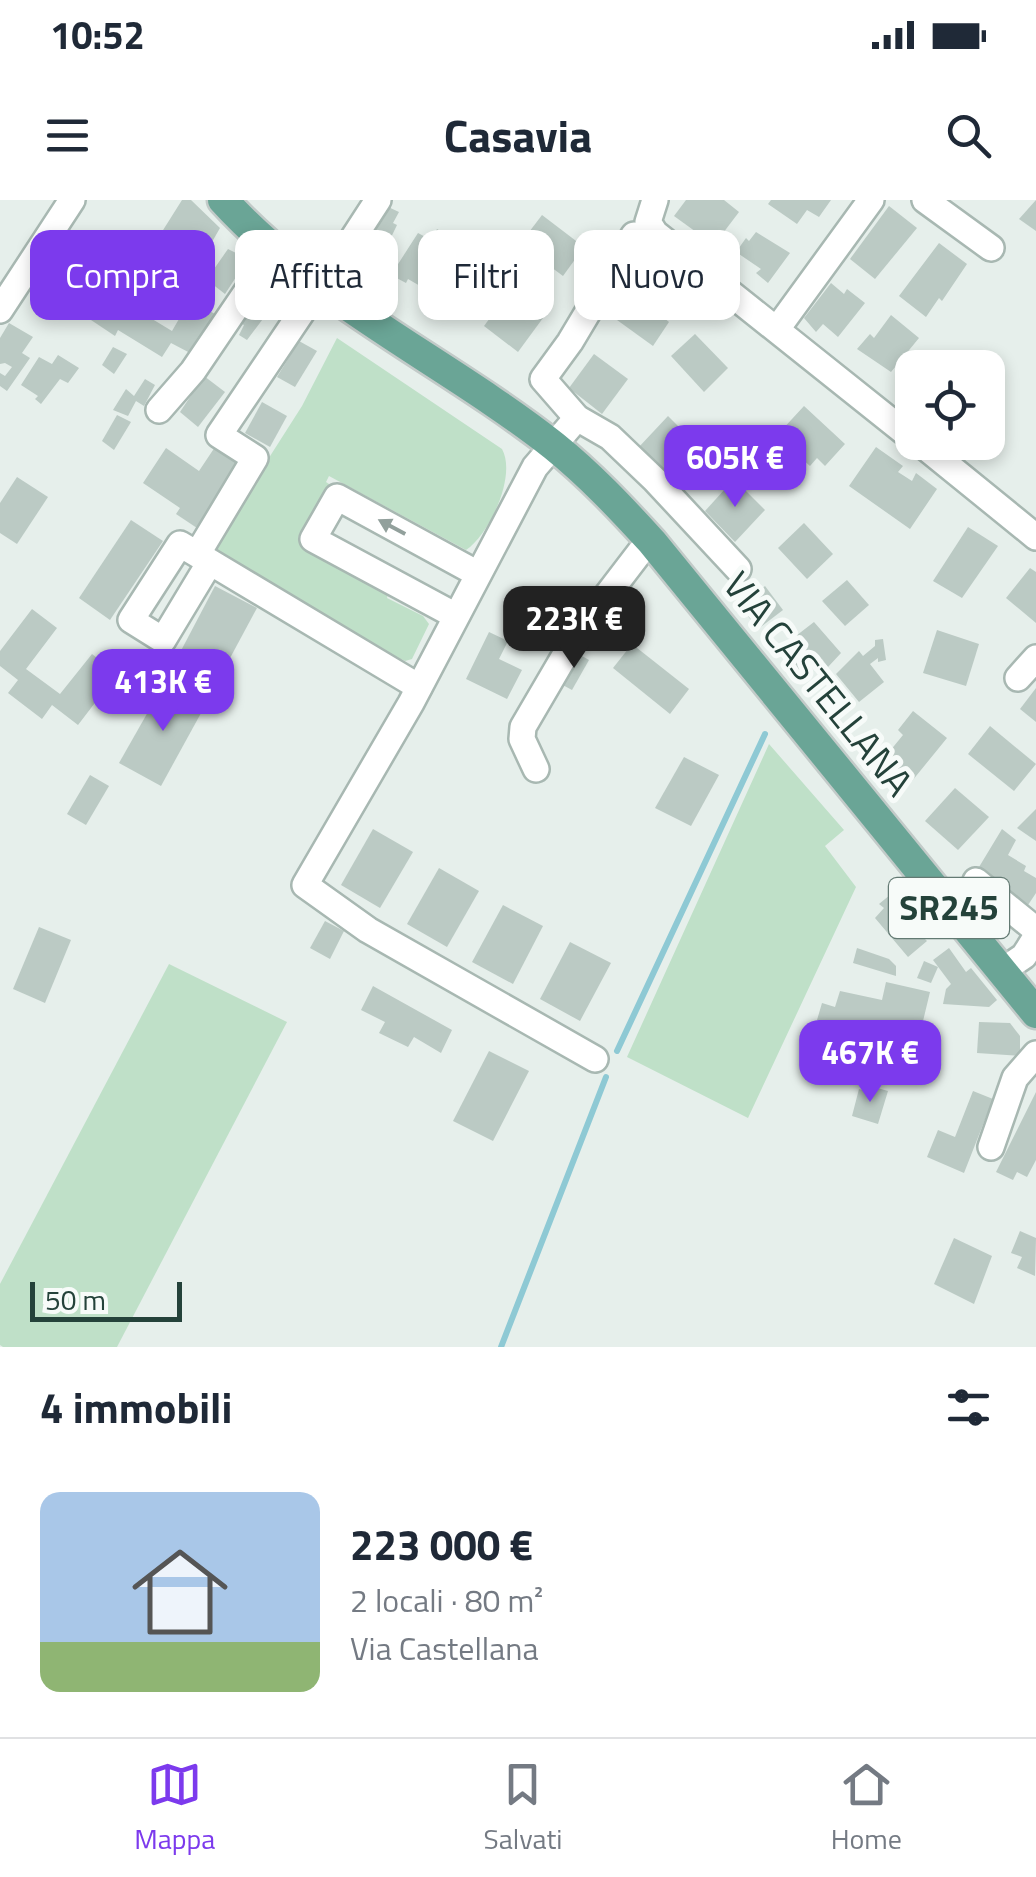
<!DOCTYPE html>
<html lang="it">
<meta charset="utf-8">
<style>
:root{--surface:#fff;--page:#f6f6f7;--text:#1f2937;--muted:#747a83;--line:#e0e1e3;--accent:#7c3aed}
body{margin:0;font-family:"Titillium Web",sans-serif;background:var(--page);color:var(--text);height:100vh;display:flex;flex-direction:column;font-size:38px;white-space:nowrap}
*{box-sizing:border-box;margin:0}
p{font-size:32px;color:var(--muted)}
.icon{flex:none;width:55px;height:55px;fill:none;stroke:currentColor;stroke-width:2;stroke-linecap:round;stroke-linejoin:round}
.map{position:relative;height:1147px;overflow:hidden}
.side{display:flex;flex-direction:column;background:var(--surface);flex:1}
.side>*{flex:none}
.top-card{position:absolute;left:30px;top:30px;width:978px;height:90px;display:flex;gap:20px}
.fabs{position:absolute;left:895px;top:150px;display:grid;gap:20px}
.fabs a{display:grid;place-items:center;width:110px;height:110px;border-radius:20px;background:var(--surface);box-shadow:0 5px 15px #0003;font-size:50px}
.scale{position:absolute;left:30px;bottom:25px;width:152px;box-sizing:border-box;padding-left:10px;border:5px solid #24423a;border-top:0;font-size:28px;line-height:35px;white-space:nowrap;color:#24423a;-webkit-text-stroke:8px #f7fbf9;paint-order:stroke}
.price{position:absolute;translate:-50% -85px;padding:0 22px;border-radius:20px;background:var(--accent);color:#fff;font-size:32px;line-height:65px;filter:drop-shadow(0 2px 5px #0008)}
.price::after{content:'';position:absolute;left:50%;top:60px;width:30px;height:22px;margin-left:-15px;background:inherit;clip-path:polygon(0 0,100% 0,50% 100%)}
.price.active{background:#222;color:#fff}
ul{padding:0;list-style:none}
li{display:flex;align-items:center;gap:30px;height:250px;padding:0 40px}
li+li{border-top:2px solid var(--line)}
li span{display:grid;place-items:center;flex:none;width:280px;height:200px;border-radius:20px;color:#555}
li>.icon{margin-inline-start:auto}
span .icon{width:120px;height:120px;fill:#fffc;stroke-width:1}
li b{font-size:42px}
h2{display:flex;justify-content:space-between;align-items:center;height:120px;padding:0 40px;font-size:42px}
.tag{padding:0 35px;border-radius:20px;background:var(--surface);box-shadow:0 5px 15px #0003;font-size:35px;line-height:90px}
.tag.active{background:var(--accent);color:#fff}
.status{display:flex;justify-content:space-between;align-items:center;height:70px;padding:0 50px;background:var(--surface);direction:ltr}
.status svg{height:28px;fill:currentColor}
header{display:flex;justify-content:space-between;align-items:center;height:130px;padding:0 40px;background:var(--surface);font-size:45px;font-weight:700}
.tabs{display:flex;justify-content:space-around;align-items:center;height:140px;border-top:2px solid var(--line);background:var(--surface);font-size:28px;color:var(--muted)}
.tabs a{display:grid;justify-items:center;gap:5px}
.tabs .active{color:var(--accent)}
.map>svg:first-child{display:block}
.green{fill:#bfe0c8}
.lines{fill:none;stroke-linecap:round;stroke-linejoin:round}
.stream{stroke:#8ec9d4;stroke-width:6}
.building{fill:#bbcac4}
.minor-casing{stroke:#a8b8b2;stroke-width:30}
.major-casing{stroke:#c2cac8;stroke-width:35}
.minor{stroke:#fff;stroke-width:25}
.major{stroke:#6aa596;stroke-width:30}
.oneway{fill:#92a09c}
.labels{text-anchor:middle;stroke-width:10;stroke-linejoin:round;paint-order:stroke}
.shield{fill:#f7fbf9;stroke:#637a73;stroke-width:2.5}
.shield-label{font-size:35px;font-weight:bold;fill:#24423a}
.street-label{font-size:38px;fill:#24423a;stroke:#f7fbf9}
</style>
<div class="status"><b>10:52</b><svg viewBox="0 0 49 12"><path d="M0 12V9h3v3zM5 12V6h3v6zM10 12V3h3v9zM15 12V0h3v12zM26 1h20v11H26zM47 4h2v5h-2z"/></svg></div>
<header><svg class="icon" aria-label="menu" viewBox="0 0 24 24"><path d="M4 6h16M4 12h16M4 18h16"/></svg>Casavia<svg class="icon" aria-label="search" viewBox="0 0 24 24"><circle cx="10" cy="10" r="6"/><path d="M15 15l6 6"/></svg></header>
<div class="map">
<svg width="1036" height="1147" viewBox="0 0 1036 1147">
<rect width="100%" height="100%" fill="#e6efeb"/>
<!-- green -->
<g class="green">
<path d="M337,138L502,249C517,276 489,335 466,350L329,276L326,282L332,286L302,342L389,391L387,398L423,416L429,424L412,459L405,461L401,459L399,462L268,385L212,347L302,206Z"/>
<polygon points="769,544 844,630 825,646 856,687 748,918 627,857"/>
<polygon points="169,764 287,822 117,1147 3,1147 0,1145 0,1084"/>
</g>
<g class="lines">
<!-- stream -->
<g class="stream">
<polyline points="617,851 765,534"/>
<polyline points="501,1147 606,877"/>
</g>
</g>
<!-- building -->
<g class="building">
<polygon points="182,0 191,0 220,28 169,117 135,95 141,86 159,97 163,89 136,73"/>
<polygon points="686,0 724,0 739,12 714,45 674,16"/>
<polygon points="771,0 831,0 819,17 807,10 797,24 768,4"/>
<polygon points="1036,0 1036,31 1019,19"/>
<polygon points="386,6 399,12 393,23 397,25 382,56 378,54 375,59 362,52 369,39 365,37"/>
<polygon points="889,6 917,28 875,79 850,59"/>
<polygon points="542,15 584,47 563,76 520,44"/>
<polygon points="437,29 454,39 427,90 408,79 406,83 391,75 418,33 431,40"/>
<polygon points="756,32 790,53 768,83 756,73 761,69 736,52 746,38 749,41"/>
<polygon points="939,43 967,64 942,101 939,98 926,117 899,96"/>
<polygon points="228,49 244,57 235,73 238,74 225,94 202,76 208,65 214,69"/>
<polygon points="52,52 82,71 58,108 30,89"/>
<polygon points="101,75 135,97 129,105 172,131 190,100 215,114 192,154 171,143 162,157 118,130 115,136 79,112"/>
<polygon points="260,82 281,95 247,140 239,135 244,125 236,121"/>
<polygon points="831,83 844,94 847,89 865,103 838,137 823,124 816,132 804,118"/>
<polygon points="509,92 543,118 518,152 484,126"/>
<polygon points="636,95 669,122 653,146 617,120"/>
<polygon points="891,115 919,138 891,172 857,149 870,134 874,138"/>
<polygon points="9,123 33,137 22,153 30,158 7,191 0,186 0,173 5,176 12,167 5,163 0,164 0,138"/>
<polygon points="695,134 728,168 704,192 671,156"/>
<polygon points="299,141 317,151 295,187 277,177"/>
<polygon points="113,147 127,154 114,174 102,165"/>
<polygon points="594,154 628,179 602,214 569,188"/>
<polygon points="58,155 79,168 68,183 60,179 41,204 35,199 38,196 21,185 39,157 52,164"/>
<polygon points="204,176 225,192 198,227 180,212"/>
<polygon points="145,179 155,185 144,206 136,201 128,216 113,210 126,189 134,196"/>
<polygon points="262,202 287,216 270,247 245,233"/>
<polygon points="804,206 845,244 825,266 817,258 810,266 783,242 787,238 780,232"/>
<polygon points="117,215 131,222 114,250 102,241"/>
<polygon points="668,216 699,247 668,277 638,248"/>
<polygon points="215,247 243,266 200,330 176,314 180,308 143,283 166,248 199,271"/>
<polygon points="876,247 903,266 898,272 912,281 916,273 937,289 910,329 849,286"/>
<polygon points="17,277 48,297 17,344 0,333 0,303"/>
<polygon points="734,279 765,310 735,342 705,311"/>
<polygon points="131,320 163,341 110,420 79,398"/>
<polygon points="804,323 833,354 807,379 778,348"/>
<polygon points="968,327 998,346 962,398 933,381"/>
<polygon points="1030,368 1036,372 1036,423 1006,398"/>
<polygon points="847,380 869,405 845,426 822,401"/>
<polygon points="215,386 257,408 215,486 174,464"/>
<polygon points="765,386 783,410 758,429 740,406"/>
<polygon points="32,409 57,428 26,469 60,494 92,454 117,474 78,525 52,505 42,519 8,493 18,480 0,466 0,451"/>
<polygon points="814,422 841,453 828,467 822,459 799,479 779,449"/>
<polygon points="937,430 979,444 966,486 923,473"/>
<polygon points="489,432 508,441 499,459 522,470 507,499 466,479"/>
<polygon points="883,439 886,460 878,462 878,458 870,464 884,482 859,502 836,474 859,451 863,456 875,446 875,440"/>
<polygon points="632,444 689,489 670,514 613,468"/>
<polygon points="575,452 589,460 572,490 559,483"/>
<polygon points="165,482 206,504 161,586 119,563"/>
<polygon points="1036,488 1036,522 1020,509"/>
<polygon points="913,511 947,538 912,581 885,557 903,535 898,530"/>
<polygon points="990,526 1036,564 1014,591 968,554"/>
<polygon points="684,557 719,575 691,626 655,608"/>
<polygon points="90,575 109,586 86,625 67,614"/>
<polygon points="955,588 989,617 958,650 925,621"/>
<polygon points="1036,609 1036,641 1017,628"/>
<polygon points="373,629 413,652 380,708 341,685"/>
<polygon points="1002,629 1016,640 1008,655 1026,666 1024,671 1036,678 1036,693 1026,708 976,672"/>
<polygon points="439,668 479,691 447,747 407,724"/>
<polygon points="896,690 933,729 923,737 927,741 908,757 875,718 884,708 879,704"/>
<polygon points="503,705 543,726 513,784 472,762"/>
<polygon points="325,721 344,731 330,759 310,748"/>
<polygon points="39,727 71,740 45,803 13,789"/>
<polygon points="570,742 611,763 580,821 540,799"/>
<polygon points="857,748 889,759 896,766 896,776 853,763"/>
<polygon points="949,748 966,772 971,768 997,800 989,807 943,804 946,789 951,784 933,760"/>
<polygon points="924,761 938,767 931,783 917,778"/>
<polygon points="886,782 930,792 911,871 882,863 889,837 817,820 822,803 835,807 840,791 882,800"/>
<polygon points="373,786 452,830 441,853 414,837 408,847 379,833 385,822 361,810"/>
<polygon points="979,822 1010,823 1020,836 1020,856 977,853"/>
<polygon points="489,851 529,871 493,941 453,921"/>
<polygon points="874,887 888,891 878,924 852,916 859,889 873,893"/>
<polygon points="973,891 993,899 964,973 927,957 938,930 955,937"/>
<polygon points="1036,892 1036,960 1027,977 1017,972 1013,980 996,972"/>
<polygon points="1020,1031 1036,1038 1035,1076 1017,1068 1022,1057 1011,1053"/>
<polygon points="954,1038 992,1056 974,1104 934,1084"/>
</g>
<g class="lines">
<defs>
<g id="minor">
<polyline points="655,0 648,22 655,33 912,238"/>
<polyline points="925,0 991,48"/>
<polyline points="634,35 570,142 543,179 577,218 610,237 655,280 738,369"/>
<polyline points="351,108 372,78 354,58 352,40 378,0"/>
<polyline points="0,110 72,0"/>
<polyline points="777,129 871,0"/>
<polyline points="159,210 193,171 275,50"/>
<polyline points="577,218 535,267 411,503 305,685 368,730 595,859"/>
<polyline points="919,242 1036,337"/>
<polyline points="198,353 255,258 219,235 320,85"/>
<polyline points="210,362 163,440 131,420 180,344 419,487"/>
<polyline points="456,416 313,339 337,297 478,374"/>
<polyline points="1018,478 1036,458"/>
<polyline points="536,569 522,539 523,527 578,433 640,352 652,342"/>
<polyline points="976,681 1036,730"/>
<polyline points="1002,771 1024,756 1036,737"/>
<polyline points="991,947 1015,878 1036,854"/>
</g>
<path id="major" d="M223,0C317,103 446,161 554,246C590,275 621,308 652,342L1036,813"/>
</defs>
<!-- minor casing -->
<use href="#minor" class="minor-casing"/>
<!-- major casing -->
<use href="#major" class="major-casing"/>
<!-- minor -->
<use href="#minor" class="minor"/>
<!-- major -->
<use href="#major" class="major"/>
</g>
<!-- one-way arrows -->
<defs><path id="oneway-solid" d="M-6-.8H1V-3.2L6.5 0L1 3.2V.8H-6Z" transform="scale(2.5)"/></defs>
<use class="oneway" href="#oneway-solid" transform="translate(392 327) rotate(-152)"/>
<g class="labels">
<!-- shield labels -->
<rect class="shield" x="889" y="678" width="120" height="60" rx="8"/>
<g class="shield-label">
<text x="949" y="720">SR245</text>
</g>
<!-- street labels -->
<g class="street-label">
<text transform="translate(818 484) rotate(51)" y="13">VIA CASTELLANA</text>
</g>
</g>
</svg>
<div class="fabs">
<a><svg class="icon" aria-label="locate" viewBox="0 0 24 24"><circle cx="12" cy="12" r="6"/><path d="M12 2v4M12 18v4M2 12h4M18 12h4"/></svg></a>
</div>
<div class="scale">50 m</div>
<b class="price" style="left:735px;top:310px">605K €</b>
<b class="price active" style="left:574px;top:471px">223K €</b>
<b class="price" style="left:163px;top:534px">413K €</b>
<b class="price" style="left:870px;top:905px">467K €</b>
<div class="top-card">
<a class="tag active">Compra</a>
<a class="tag">Affitta</a>
<a class="tag">Filtri</a>
<a class="tag">Nuovo</a>
</div>
</div>
<section class="side">
<h2>4 immobili<svg class="icon" aria-label="filters" viewBox="0 0 24 24"><path d="M4 7h16M4 17h16"/><circle cx="9" cy="7" r="2"/><circle cx="15" cy="17" r="2"/></svg></h2>
<ul>
<li><span style="background:linear-gradient(#a9c7e8 75%,#8fb573 0)"><svg class="icon" aria-label="home" viewBox="0 0 24 24"><path d="M3 11l9-7 9 7M6 9v11h12V9"/></svg></span><div><b>223 000 €</b><p>2 locali · 80 m²</p><p>Via Castellana</p></div></li>
</ul>
</section>
<nav class="tabs">
<a class="active"><svg class="icon" aria-label="map" viewBox="0 0 24 24"><path d="M3 6l6-2 6 2 6-2v14l-6 2-6-2-6 2zM9 4v14M15 6v14"/></svg>Mappa</a>
<a><svg class="icon" aria-label="saved" viewBox="0 0 24 24"><path d="M7 4h10v16l-5-4-5 4z"/></svg>Salvati</a>
<a><svg class="icon" aria-label="home" viewBox="0 0 24 24"><path d="M3 11l9-7 9 7M6 9v11h12V9"/></svg>Home</a>
</nav>
